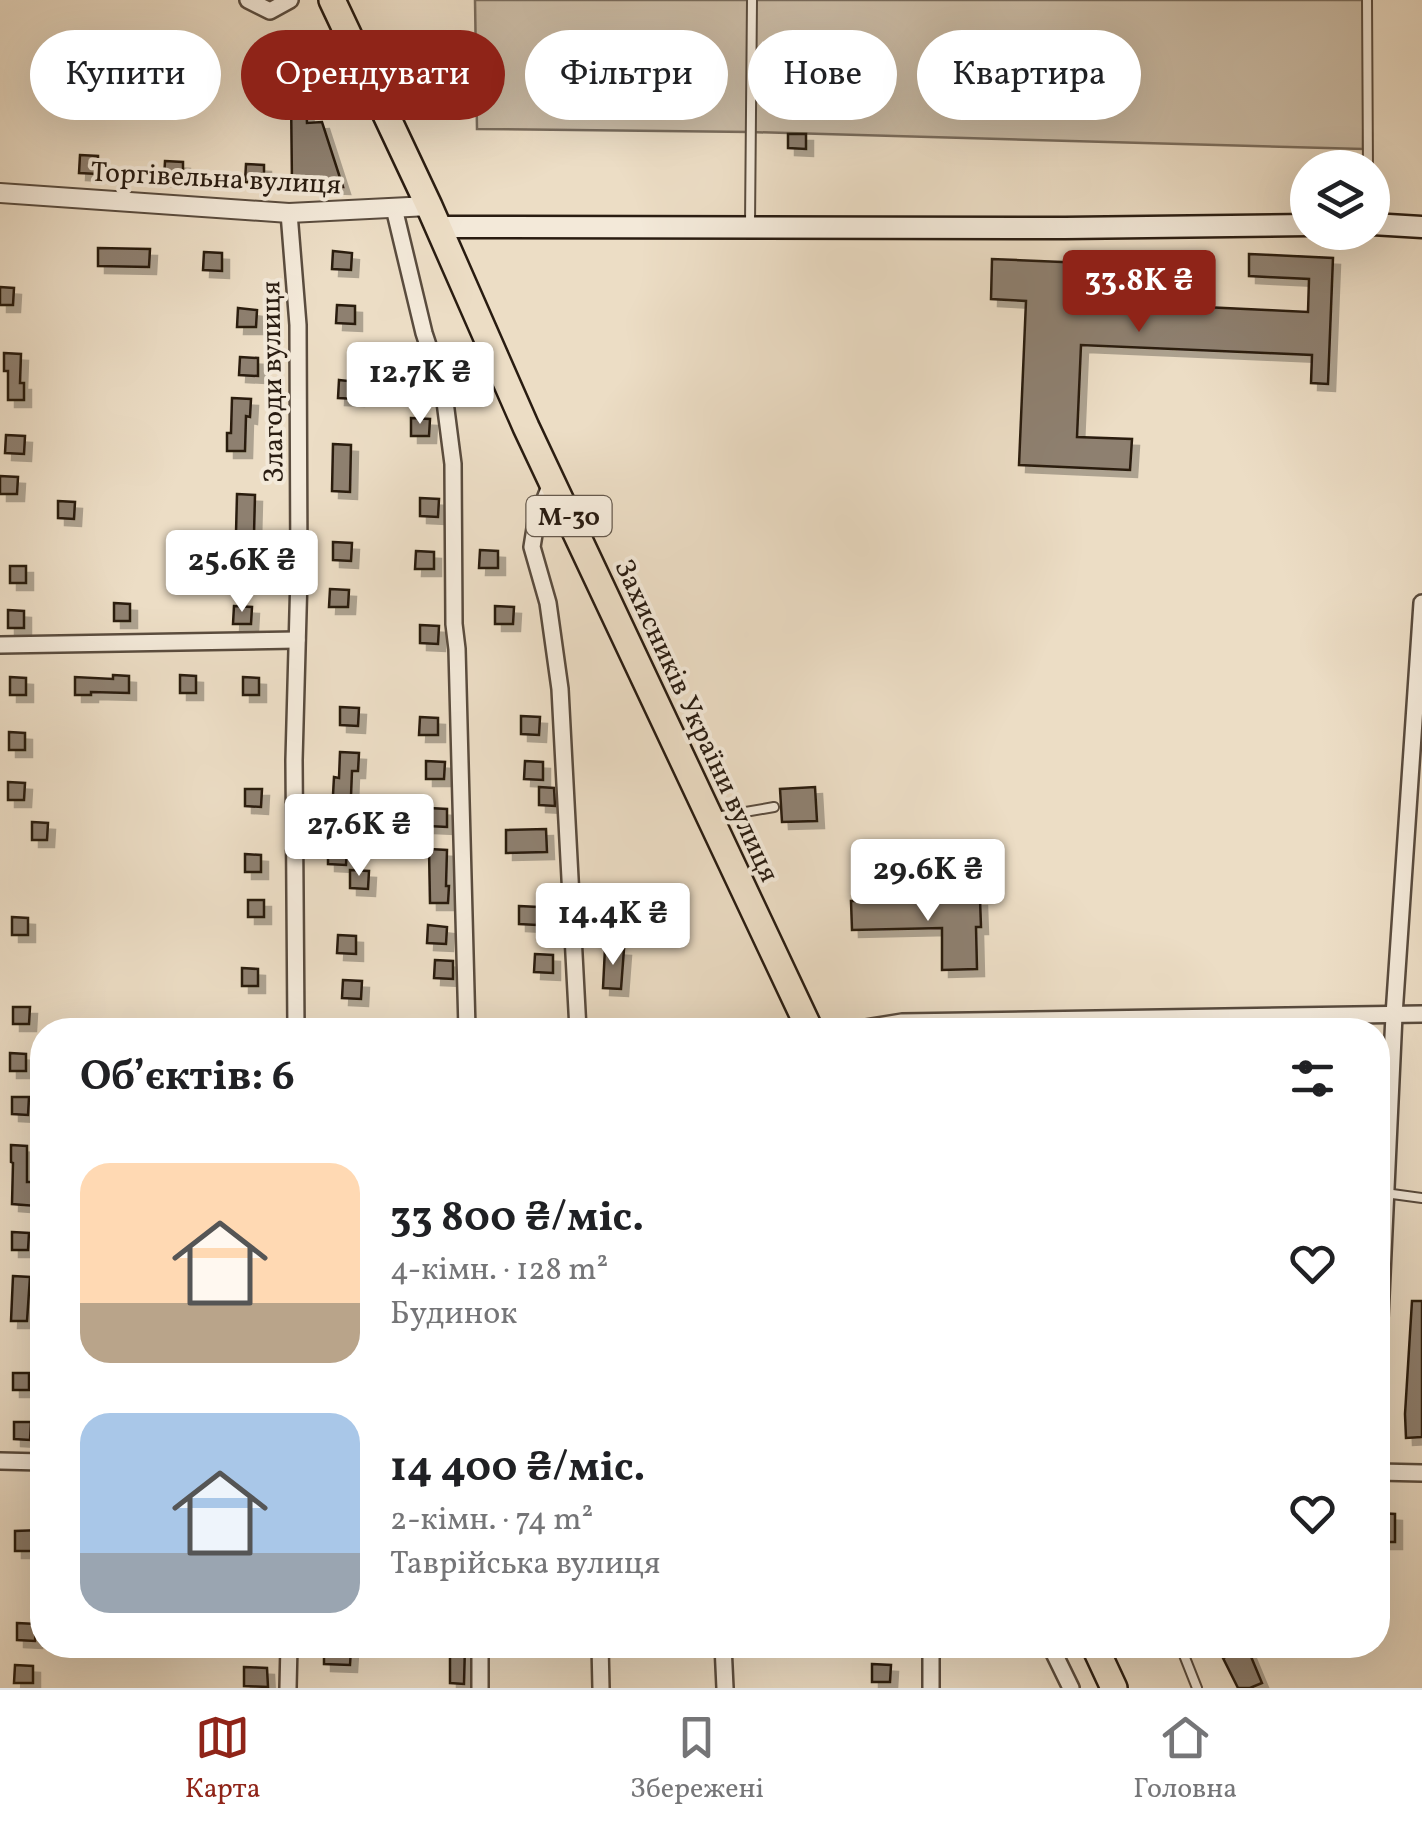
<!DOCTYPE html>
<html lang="uk">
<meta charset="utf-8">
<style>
:root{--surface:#fff;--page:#f2f2f2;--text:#202124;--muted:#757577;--line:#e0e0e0;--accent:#8f2418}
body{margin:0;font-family:Vollkorn,serif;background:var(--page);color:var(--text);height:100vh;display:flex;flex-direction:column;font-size:38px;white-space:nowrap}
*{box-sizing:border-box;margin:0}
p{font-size:32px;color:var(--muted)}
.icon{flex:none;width:55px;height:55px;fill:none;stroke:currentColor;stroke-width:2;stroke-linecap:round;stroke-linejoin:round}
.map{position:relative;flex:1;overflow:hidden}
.drawer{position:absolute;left:30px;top:1018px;width:1360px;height:640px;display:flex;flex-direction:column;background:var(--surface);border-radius:40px;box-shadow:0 10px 40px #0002}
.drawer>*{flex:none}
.hud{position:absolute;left:30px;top:30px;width:1362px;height:90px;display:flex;gap:20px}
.tools{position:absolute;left:1290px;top:150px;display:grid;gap:20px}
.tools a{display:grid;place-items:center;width:100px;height:100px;border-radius:50%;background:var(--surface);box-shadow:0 10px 40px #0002;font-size:50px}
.price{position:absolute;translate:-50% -85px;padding:0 22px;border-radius:10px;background:#fff;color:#222;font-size:32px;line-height:65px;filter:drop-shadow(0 2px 5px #0008)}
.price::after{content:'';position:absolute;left:50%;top:60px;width:30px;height:22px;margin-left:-15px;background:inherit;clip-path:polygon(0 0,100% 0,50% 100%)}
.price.on{background:var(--accent);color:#fff}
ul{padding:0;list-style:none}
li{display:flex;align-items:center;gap:30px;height:250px;padding:0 50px}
li span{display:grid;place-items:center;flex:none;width:280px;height:200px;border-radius:30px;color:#555}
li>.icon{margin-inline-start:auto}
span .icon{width:120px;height:120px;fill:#fffc;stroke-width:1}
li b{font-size:42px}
h2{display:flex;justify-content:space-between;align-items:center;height:120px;padding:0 50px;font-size:42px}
.tag{padding:0 35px;border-radius:45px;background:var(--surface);box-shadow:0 10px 40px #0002;font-size:35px;line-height:90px}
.tag.on{background:var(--accent);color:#fff}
.dock{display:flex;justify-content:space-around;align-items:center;height:140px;border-top:2px solid var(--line);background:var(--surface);font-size:28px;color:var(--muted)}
.dock a{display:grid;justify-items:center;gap:5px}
.dock .on{color:var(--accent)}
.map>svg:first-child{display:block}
.green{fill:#cbbca6;stroke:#7a6c5c;stroke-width:2.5}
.building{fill:#8e806f;stroke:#291c11;stroke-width:2.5;filter:url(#shadow)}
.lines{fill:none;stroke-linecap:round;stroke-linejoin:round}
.service-casing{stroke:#5a4c3e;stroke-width:12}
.minor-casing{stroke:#5a4c3e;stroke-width:20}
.tertiary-casing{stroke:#5a4c3e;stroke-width:22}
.secondary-casing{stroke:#291c11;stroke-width:25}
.trunk-casing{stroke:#291c11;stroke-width:30}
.service{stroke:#f3e9d9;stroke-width:8}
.minor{stroke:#f3e9d9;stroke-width:15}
.tertiary{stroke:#f3e9d9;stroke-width:18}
.secondary{stroke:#f3e9d9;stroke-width:20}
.trunk{stroke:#ecddc5;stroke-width:25}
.labels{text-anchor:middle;stroke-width:8;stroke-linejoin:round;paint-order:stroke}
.shield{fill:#f3e9d9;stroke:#665a4d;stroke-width:2.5}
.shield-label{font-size:25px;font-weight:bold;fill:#291c11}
.street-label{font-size:28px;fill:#291c11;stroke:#f3e9d9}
</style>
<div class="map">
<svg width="1422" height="1688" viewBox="0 0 1422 1688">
<defs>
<filter id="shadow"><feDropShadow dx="7" dy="7" stdDeviation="0" flood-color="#0004"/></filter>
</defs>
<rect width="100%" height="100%" fill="#ecddc5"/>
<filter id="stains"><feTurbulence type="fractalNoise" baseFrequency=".002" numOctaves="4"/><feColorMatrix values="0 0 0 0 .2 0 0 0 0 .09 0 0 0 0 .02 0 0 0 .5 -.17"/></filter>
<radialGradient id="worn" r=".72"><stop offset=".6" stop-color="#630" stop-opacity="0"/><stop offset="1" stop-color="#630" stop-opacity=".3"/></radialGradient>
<!-- green -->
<polygon class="green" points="475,0 1365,0 1363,149 750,132 477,129"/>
<!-- building -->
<g class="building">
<polygon points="291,95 306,100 307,123 322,122 343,187 292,185"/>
<polygon points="788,134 806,134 806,149 788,148"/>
<polygon points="80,155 98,156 98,174 79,173"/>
<polygon points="165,161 183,162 183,180 164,179"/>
<polygon points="246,164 264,165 264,183 245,182"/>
<polygon points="98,248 150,249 149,267 98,266"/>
<polygon points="333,251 352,253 351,270 332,269"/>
<polygon points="204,252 222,253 222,271 203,270"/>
<polygon points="1249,254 1333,258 1328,384 1311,383 1312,355 1081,345 1077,437 1132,439 1130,470 1019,465 1026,301 991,299 992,259 1206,268 1204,307 1308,312 1309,279 1249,276"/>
<polygon points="0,287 14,288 13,305 0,305"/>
<polygon points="337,305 355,306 355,324 336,323"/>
<polygon points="238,308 257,310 256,327 237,327"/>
<polygon points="4,353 21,354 20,383 24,383 24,400 8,400 8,371 4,371"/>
<polygon points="240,357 258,358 258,376 239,375"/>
<polygon points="339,380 358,382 357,399 338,398"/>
<polygon points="232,398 251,399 250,417 246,416 245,451 227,451 227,433 231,433"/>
<polygon points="411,418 430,419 429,436 411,436"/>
<polygon points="6,435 25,436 24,454 5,453"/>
<polygon points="333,444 351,445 350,492 332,491"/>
<polygon points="0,476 18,477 17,494 0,494"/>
<polygon points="237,494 255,495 253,573 235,572"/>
<polygon points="420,498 439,499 438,517 420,516"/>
<polygon points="58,501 75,502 74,519 58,518"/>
<polygon points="333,542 352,543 351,561 333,560"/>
<polygon points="480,550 498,551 498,568 479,568"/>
<polygon points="416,551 434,552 434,569 415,569"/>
<rect x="10" y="566" width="16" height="17"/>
<polygon points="330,589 349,590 348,607 329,607"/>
<polygon points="114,603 130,604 130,621 114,621"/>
<polygon points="234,606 252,607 251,624 233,624"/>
<polygon points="495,606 514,607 513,624 495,624"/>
<polygon points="8,610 24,611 24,628 8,628"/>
<polygon points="420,625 439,626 438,644 420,643"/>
<polygon points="113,675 129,676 129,693 91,692 91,695 75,695 75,677 113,679"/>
<polygon points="180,675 196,676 196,693 180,693"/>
<polygon points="10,677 26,678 26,695 10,695"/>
<polygon points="243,677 259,678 259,695 243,695"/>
<polygon points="340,707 359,708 358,726 340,725"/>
<polygon points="521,716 540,717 539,735 521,734"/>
<polygon points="420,717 438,718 438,735 419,735"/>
<polygon points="9,732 25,733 25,750 9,750"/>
<polygon points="340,752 359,753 358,771 352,771 351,796 333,795 334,777 339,778"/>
<polygon points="426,761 445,762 444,779 426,779"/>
<polygon points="525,761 543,762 543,780 524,779"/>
<polygon points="8,782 25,783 24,800 8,800"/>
<polygon points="539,787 554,788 555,806 539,805"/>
<polygon points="815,787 817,821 782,822 780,789"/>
<polygon points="245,789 262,789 261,807 245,806"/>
<polygon points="429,808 447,809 447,827 428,826"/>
<polygon points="32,822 48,823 47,840 32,840"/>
<polygon points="546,829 547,852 506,853 506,830"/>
<polygon points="328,846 347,847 346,865 328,864"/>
<polygon points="429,849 447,850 446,886 449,886 448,903 430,903"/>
<polygon points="245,854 261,855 261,872 245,872"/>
<polygon points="350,870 369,871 368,889 350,888"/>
<polygon points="980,899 981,927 976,927 977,969 942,970 942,928 852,930 851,901"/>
<rect x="248" y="900" width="16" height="17"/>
<polygon points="519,906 538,907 537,925 519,924"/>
<polygon points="12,917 28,918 28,935 12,935"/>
<polygon points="428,925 447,927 446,944 427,943"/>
<polygon points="338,935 356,936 356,954 337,953"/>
<polygon points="605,948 624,949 621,989 603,988"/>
<polygon points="535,954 553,955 553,973 534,972"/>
<polygon points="435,960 453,961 453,979 434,978"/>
<polygon points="242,968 258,969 258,986 242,986"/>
<polygon points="343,980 362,981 361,999 342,998"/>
<polygon points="13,1007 30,1007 29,1024 13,1024"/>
<polygon points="10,1053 26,1054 26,1071 10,1071"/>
<polygon points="12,1097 29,1097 28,1115 12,1114"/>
<polygon points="11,1145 27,1146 27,1182 37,1182 36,1206 12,1204 13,1163 11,1162"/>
<polygon points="12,1232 29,1233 28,1250 12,1250"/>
<polygon points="13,1276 30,1277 27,1321 11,1321"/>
<polygon points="1412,1301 1422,1301 1422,1437 1406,1438 1405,1414"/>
<rect x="13" y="1373" width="16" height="17"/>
<polygon points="14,1422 31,1422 30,1440 14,1439"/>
<polygon points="1378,1513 1395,1514 1395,1542 1378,1542"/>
<polygon points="42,1530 42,1551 15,1551 15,1531"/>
<polygon points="17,1623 36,1624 35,1641 17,1640"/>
<polygon points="450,1645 465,1645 464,1684 450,1683"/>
<polygon points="324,1647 351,1648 350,1665 324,1664"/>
<polygon points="1247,1647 1262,1683 1250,1688 1238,1688 1223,1658"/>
<polygon points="872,1664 891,1665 890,1682 872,1682"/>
<polygon points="15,1665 33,1666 33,1683 14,1683"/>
<polygon points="244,1667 267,1668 268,1687 244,1686"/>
</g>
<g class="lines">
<defs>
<g id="service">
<polyline points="1367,0 1368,168"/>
<polyline points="750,224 752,0"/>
<polyline points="716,817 774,807"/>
<polyline points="1385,1193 1422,1198"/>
<polyline points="1180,1645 1197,1688"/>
</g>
<g id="minor">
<polyline points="248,0 270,11 290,0"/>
<polyline points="394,208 424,333 444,394 453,464 454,624 457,649 467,1030"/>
<polyline points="289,213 298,325 299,575 294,760 296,1030"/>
<polyline points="552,481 536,522 532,547 548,603 560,689 578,1030"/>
<polyline points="0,645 297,640"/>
<polyline points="853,1030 902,1022 1422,1014"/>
<polyline points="1378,1361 1394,1015 1422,603"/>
<polyline points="0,1461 42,1462"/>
<polyline points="1378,1472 1422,1473"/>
<polyline points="480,1645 480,1688"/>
<polyline points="600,1645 601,1688"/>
<polyline points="723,1645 725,1688"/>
<polyline points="1050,1645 1071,1688"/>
<polyline points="288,1688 289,1645"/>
<polyline points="931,1688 931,1645"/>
</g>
<polyline id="tertiary" points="0,193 289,213 429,206"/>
<g id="secondary">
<polyline points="1372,224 1422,227"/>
<polyline points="437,227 1065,228 1308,225"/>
</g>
<g id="trunk">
<polyline points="332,0 429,206 526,427 810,1030"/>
<polyline points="1094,1645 1114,1688"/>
</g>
</defs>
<!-- service casing -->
<use href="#service" class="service-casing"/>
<!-- minor casing -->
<use href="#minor" class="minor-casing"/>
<!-- tertiary casing -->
<use href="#tertiary" class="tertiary-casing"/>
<!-- secondary casing -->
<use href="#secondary" class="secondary-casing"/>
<!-- trunk casing -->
<use href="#trunk" class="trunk-casing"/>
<!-- service -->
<use href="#service" class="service"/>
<!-- minor -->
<use href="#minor" class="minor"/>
<!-- tertiary -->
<use href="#tertiary" class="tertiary"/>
<!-- secondary -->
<use href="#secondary" class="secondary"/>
<!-- trunk -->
<use href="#trunk" class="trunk"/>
</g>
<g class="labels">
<!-- shield labels -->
<rect class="shield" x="526.5" y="496" width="85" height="40" rx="8"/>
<g class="shield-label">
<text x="569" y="525">М-30</text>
</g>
<!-- street labels -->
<g class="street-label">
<text transform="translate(216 177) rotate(3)" y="10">Торгівельна вулиця</text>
<text transform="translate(271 382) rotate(-91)" y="10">Злагоди вулиця</text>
<text transform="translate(698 720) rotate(65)" y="10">Захисників України вулиця</text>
</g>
</g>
<rect width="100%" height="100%" filter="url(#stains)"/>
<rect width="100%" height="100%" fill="url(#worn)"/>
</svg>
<div class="tools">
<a><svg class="icon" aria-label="layers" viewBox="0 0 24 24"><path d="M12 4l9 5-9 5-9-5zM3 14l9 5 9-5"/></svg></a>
</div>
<b class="price on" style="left:1139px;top:335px">33.8K ₴</b>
<b class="price" style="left:420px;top:427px">12.7K ₴</b>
<b class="price" style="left:242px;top:615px">25.6K ₴</b>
<b class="price" style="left:359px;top:879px">27.6K ₴</b>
<b class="price" style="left:928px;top:924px">29.6K ₴</b>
<b class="price" style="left:613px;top:968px">14.4K ₴</b>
<div class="hud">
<a class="tag">Купити</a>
<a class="tag on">Орендувати</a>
<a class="tag">Фільтри</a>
<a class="tag">Нове</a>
<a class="tag">Квартира</a>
</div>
<section class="drawer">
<h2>Об’єктів: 6<svg class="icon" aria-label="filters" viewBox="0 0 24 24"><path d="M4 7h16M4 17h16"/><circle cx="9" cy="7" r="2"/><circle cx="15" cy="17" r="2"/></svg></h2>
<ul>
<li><span style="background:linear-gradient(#ffd9b3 70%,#b9a48a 0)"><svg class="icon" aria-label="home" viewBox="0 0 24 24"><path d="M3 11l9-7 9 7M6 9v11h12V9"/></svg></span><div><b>33 800 ₴/міс.</b><p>4-кімн. · 128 m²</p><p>Будинок</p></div><svg class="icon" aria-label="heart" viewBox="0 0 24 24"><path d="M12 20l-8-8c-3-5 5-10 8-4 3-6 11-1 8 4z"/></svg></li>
<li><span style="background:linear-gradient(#a9c7e8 70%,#9aa5b1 0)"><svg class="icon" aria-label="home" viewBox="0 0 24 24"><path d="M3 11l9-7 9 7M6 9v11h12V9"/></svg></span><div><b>14 400 ₴/міс.</b><p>2-кімн. · 74 m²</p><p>Таврійська вулиця</p></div><svg class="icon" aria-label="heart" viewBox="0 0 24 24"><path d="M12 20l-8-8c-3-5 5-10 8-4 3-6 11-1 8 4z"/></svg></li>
</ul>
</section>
</div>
<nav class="dock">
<a class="on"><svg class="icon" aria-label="map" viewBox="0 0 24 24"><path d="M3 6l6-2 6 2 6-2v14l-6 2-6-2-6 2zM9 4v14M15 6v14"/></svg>Карта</a>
<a><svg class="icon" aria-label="saved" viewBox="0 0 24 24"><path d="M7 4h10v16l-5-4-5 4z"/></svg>Збережені</a>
<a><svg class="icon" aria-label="home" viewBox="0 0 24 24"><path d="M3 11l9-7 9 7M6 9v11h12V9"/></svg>Головна</a>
</nav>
